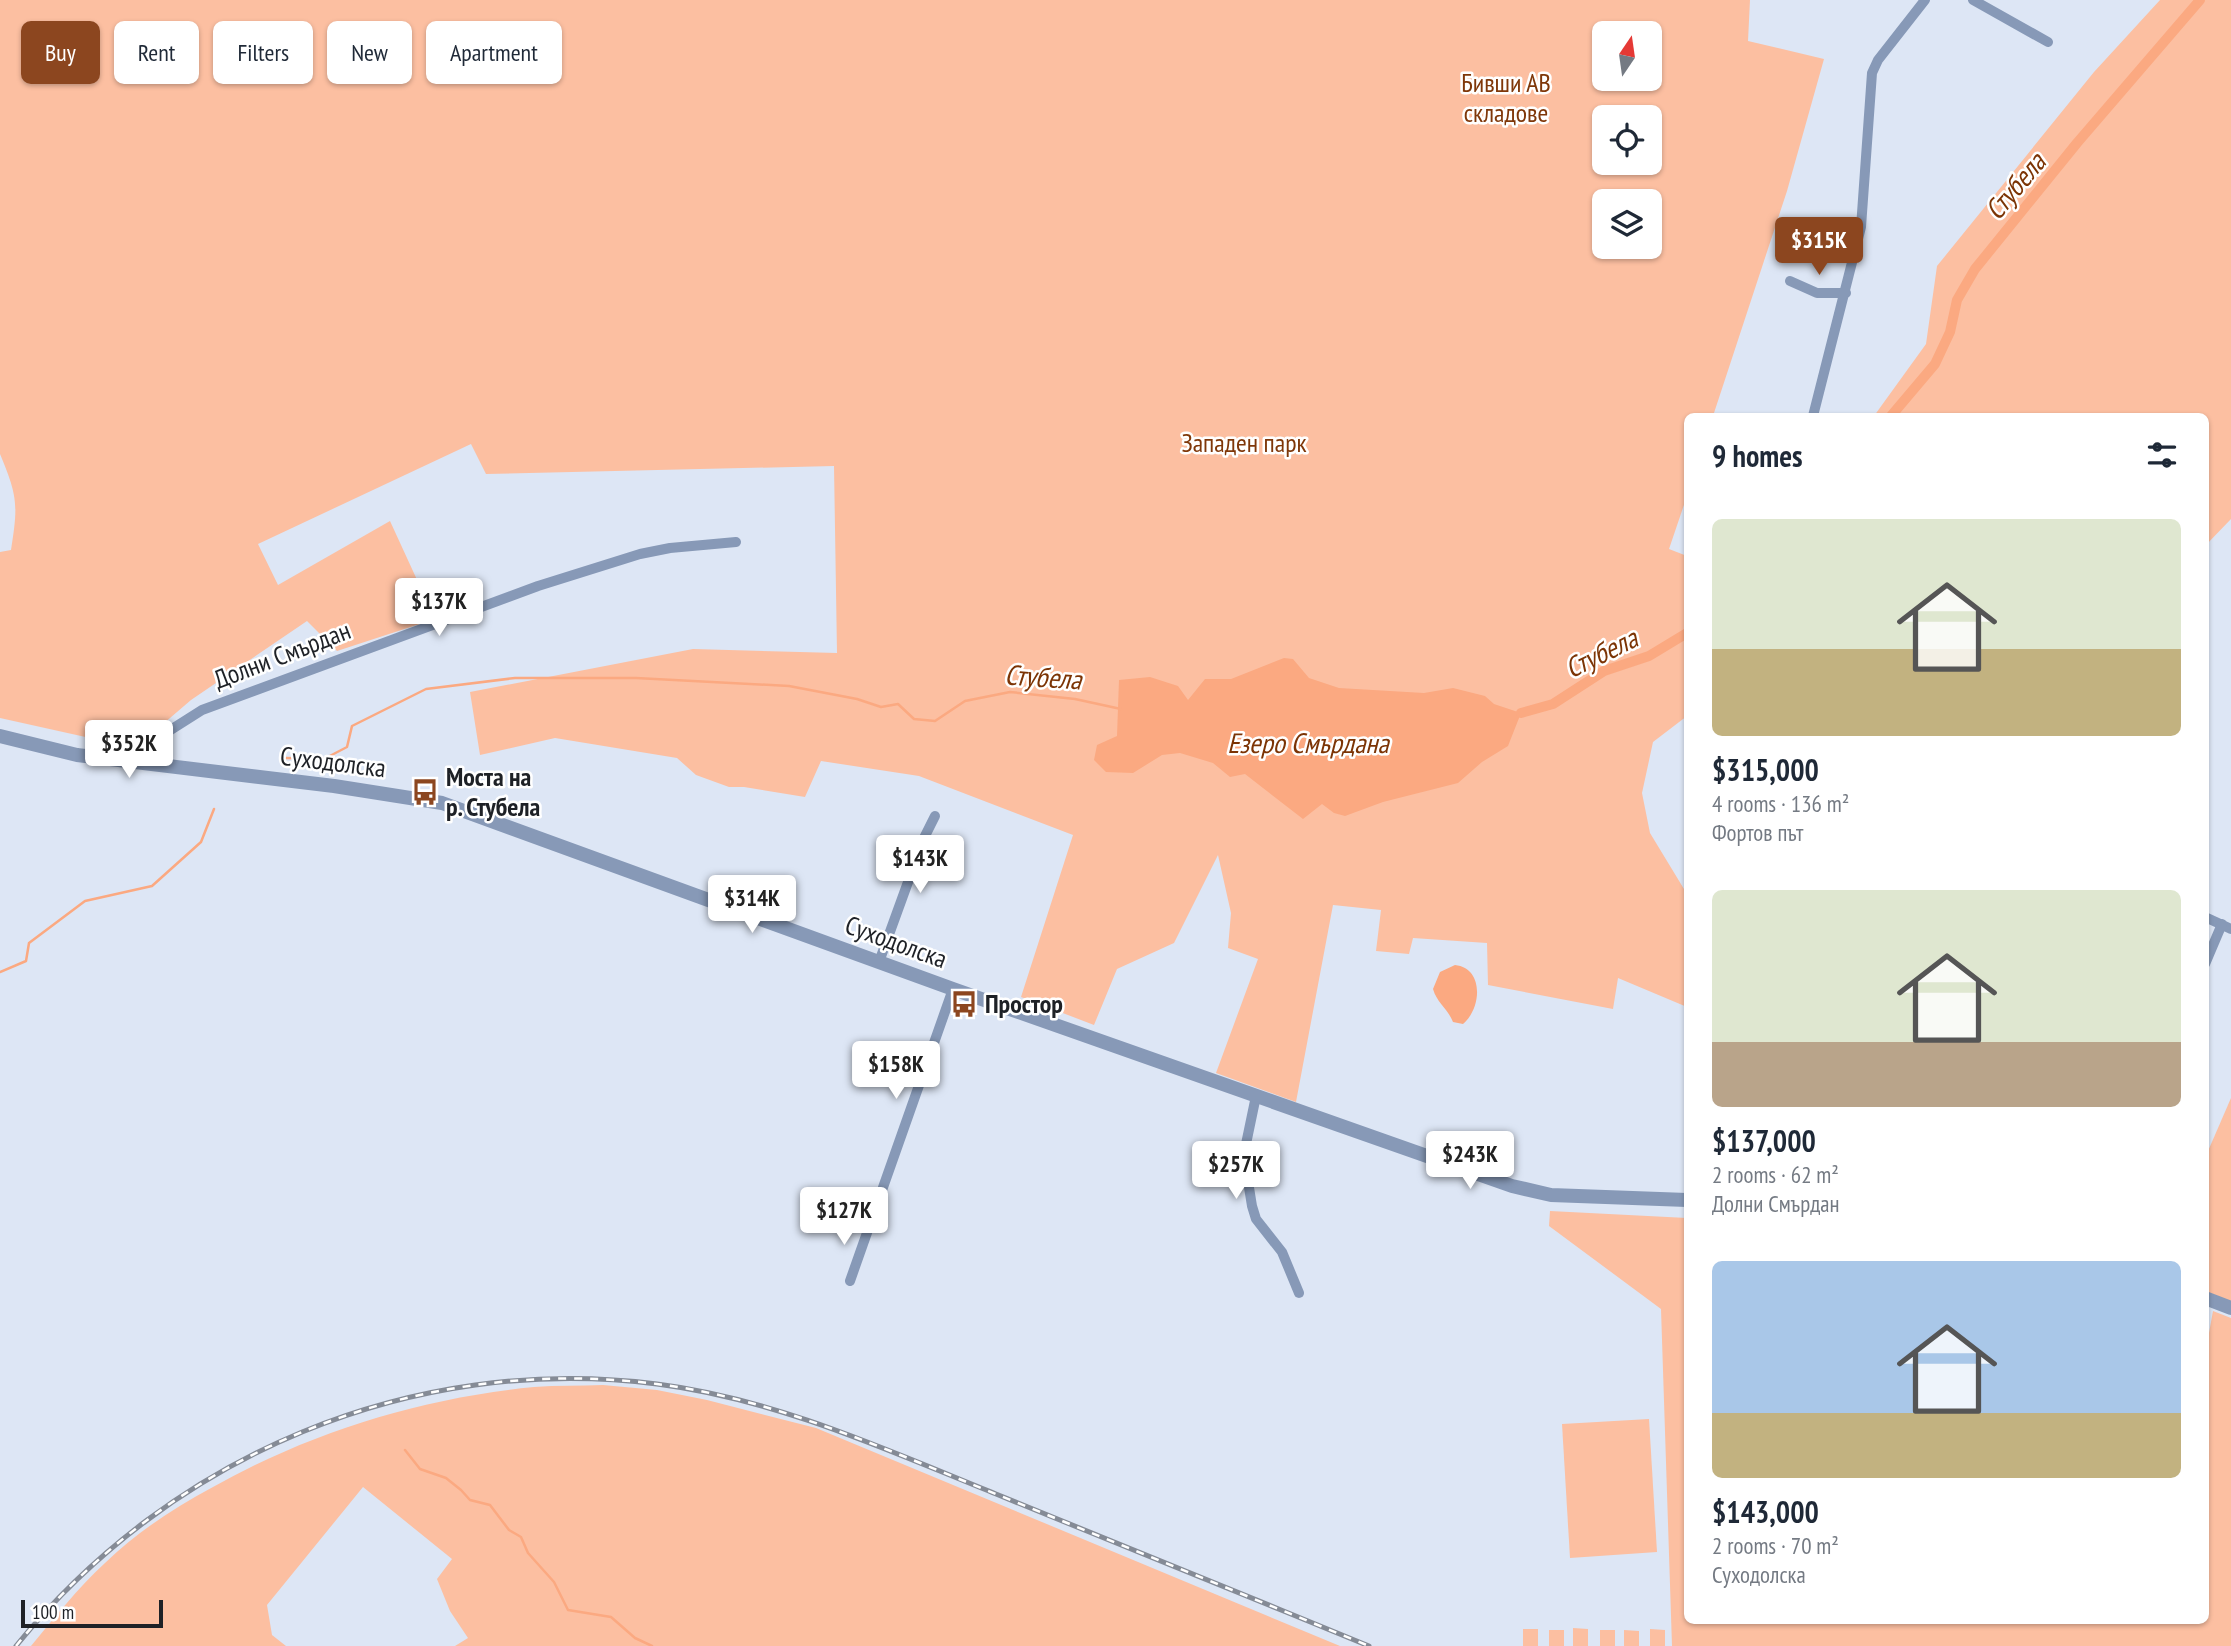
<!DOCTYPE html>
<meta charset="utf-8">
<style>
:root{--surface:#fff;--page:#f6f6f7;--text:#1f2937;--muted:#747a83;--accent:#8c461f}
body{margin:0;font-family:"PT Sans Narrow",sans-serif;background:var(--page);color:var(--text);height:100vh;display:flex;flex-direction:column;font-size:26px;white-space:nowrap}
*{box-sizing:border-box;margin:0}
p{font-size:23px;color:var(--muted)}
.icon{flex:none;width:38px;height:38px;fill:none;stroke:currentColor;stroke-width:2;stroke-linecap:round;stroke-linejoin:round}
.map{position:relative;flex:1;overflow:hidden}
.sheet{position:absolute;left:1684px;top:413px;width:525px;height:1211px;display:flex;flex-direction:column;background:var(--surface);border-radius:10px;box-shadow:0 2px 5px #0004}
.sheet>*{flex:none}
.guide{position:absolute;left:21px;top:21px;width:665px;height:63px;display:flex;gap:14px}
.needle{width:46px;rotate:13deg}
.buttons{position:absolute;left:1592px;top:21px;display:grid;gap:14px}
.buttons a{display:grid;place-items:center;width:70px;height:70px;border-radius:10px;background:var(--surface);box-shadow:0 2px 5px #0004;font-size:35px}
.scale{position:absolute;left:21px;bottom:18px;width:142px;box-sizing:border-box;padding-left:7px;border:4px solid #1e2126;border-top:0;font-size:19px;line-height:24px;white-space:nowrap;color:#1e2126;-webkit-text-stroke:5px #fff;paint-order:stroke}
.price{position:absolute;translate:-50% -60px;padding:0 16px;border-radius:7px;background:#fff;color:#222;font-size:23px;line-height:46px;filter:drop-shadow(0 2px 4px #0008)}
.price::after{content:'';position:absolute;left:50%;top:42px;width:21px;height:16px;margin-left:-10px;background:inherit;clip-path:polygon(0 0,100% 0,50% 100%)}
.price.current{background:var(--accent);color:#fff}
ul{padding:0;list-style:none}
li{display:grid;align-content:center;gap:14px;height:371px;padding:0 28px}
li span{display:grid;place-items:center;height:217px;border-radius:10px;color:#555}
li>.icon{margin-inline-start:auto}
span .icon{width:126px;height:126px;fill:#fffc;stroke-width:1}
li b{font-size:30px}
h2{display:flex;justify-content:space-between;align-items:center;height:84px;padding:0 28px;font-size:30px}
.pill{padding:0 24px;border-radius:10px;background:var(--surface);box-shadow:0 2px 5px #0004;font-size:24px;line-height:63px}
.pill.current{background:var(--accent);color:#fff}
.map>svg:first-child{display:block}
.green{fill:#fcbfa1;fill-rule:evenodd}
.water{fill:#fba981}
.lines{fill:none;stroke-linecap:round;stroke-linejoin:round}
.stream{stroke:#fba981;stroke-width:2.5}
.canal{stroke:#fba981;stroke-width:10}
.minor{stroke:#8799b7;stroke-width:10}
.tertiary{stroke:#8799b7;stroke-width:14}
.rail-casing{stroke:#858b96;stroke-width:5}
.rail{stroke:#fff;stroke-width:2.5;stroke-dasharray:8;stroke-linecap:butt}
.labels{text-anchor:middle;stroke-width:5;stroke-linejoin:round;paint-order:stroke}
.park-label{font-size:26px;fill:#7f3709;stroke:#fff}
.street-label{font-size:26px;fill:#1e2126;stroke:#fff}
.poi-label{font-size:26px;font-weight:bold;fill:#1e2126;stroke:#fff;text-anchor:start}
.water-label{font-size:28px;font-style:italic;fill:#7c3405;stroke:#fff}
</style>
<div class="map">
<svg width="2231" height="1646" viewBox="0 0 2231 1646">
<rect width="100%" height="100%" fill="#dde6f5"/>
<!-- green -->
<g class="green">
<path d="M0,0H1750L1748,41L1824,59L1787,191L1713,416H1687V496L1669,549L1687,556V716L1653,742L1642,793L1650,833L1687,894V1007L1618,978L1613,1009L1488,985L1487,943L1413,938L1409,954L1376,951L1381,910L1333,905L1296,1102L1216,1073L1258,959L1228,948L1231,913L1218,855L1174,943L1117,969L1094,1025L1021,997L1073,835L919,776L821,761L805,797L744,787H729L696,775L677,758L555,738L480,755L470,692L693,649L837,653L834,466L486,474L471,444L258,544L278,585L390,521L435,619L337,651L307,621L191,700L135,748L0,718V552L11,550C18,505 18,497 0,454ZM1605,33H1650V79H1605ZM1605,117H1650V163H1605ZM1605,201H1650V247H1605Z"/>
<polygon points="2160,0 2231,0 2231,519 2205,546 2205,416 1874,416 1926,344 1937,266 2094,72"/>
<polygon points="2231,1098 2231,1308 2205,1298 2205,1158"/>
<polygon points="1550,1211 1687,1218 1687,1620 2205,1620 2205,1355 2213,1311 2231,1318 2231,1646 1672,1646 1661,1309 1549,1226"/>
<path d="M603,1385L657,1390L707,1400L816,1428L1340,1646H455L468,1638L450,1611L437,1579L452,1559L363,1487L267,1605L272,1635L286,1646H31C54,1618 78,1588 105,1563C137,1532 174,1508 213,1487C311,1432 421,1398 534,1387C557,1385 580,1386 603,1385Z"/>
<polygon points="1649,1419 1657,1552 1570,1558 1562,1424"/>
<polygon points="1573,1628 1588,1629 1588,1646 1573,1646"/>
<rect x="1523" y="1629" width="15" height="17"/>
<polygon points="1650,1629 1665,1630 1665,1646 1650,1646"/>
<rect x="1549" y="1630" width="15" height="16"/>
<rect x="1600" y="1630" width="15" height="16"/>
<polygon points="1624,1630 1639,1631 1639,1646 1624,1646"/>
</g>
<!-- water -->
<g class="water">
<polygon points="1284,658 1293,659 1309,678 1339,688 1424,693 1453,688 1485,696 1494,704 1521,713 1508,746 1482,762 1458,783 1383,802 1345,816 1334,813 1322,804 1303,819 1245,774 1230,777 1213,763 1180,753 1162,755 1133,773 1106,772 1094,760 1097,745 1117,736 1119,680 1150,677 1178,686 1188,700 1205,679 1231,679"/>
<path d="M1455,965C1484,968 1482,1008 1463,1024L1453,1022C1448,1009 1437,1003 1433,989L1440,972Z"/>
</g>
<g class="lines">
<!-- stream -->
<g class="stream">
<polyline points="286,758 324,759 347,747 352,726 426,689 515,678 636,678 789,686 857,699 881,707 898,704 914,719 935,721 965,701 1010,692 1075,699 1121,709"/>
<polyline points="0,972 26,961 29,943 85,901 152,886 201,842 214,809"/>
<polyline points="405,1450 420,1469 446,1478 461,1490 470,1500 490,1505 509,1530 521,1537 528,1553 554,1582 568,1610 611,1617 635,1638 652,1646"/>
</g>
<!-- canal -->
<g class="canal">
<polyline points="1891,416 1935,364 1950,332 1957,300 1975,269 2077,143 2200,0"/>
<polyline points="1521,713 1553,704 1604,671 1649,656 1687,633"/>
</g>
<!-- minor -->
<g class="minor">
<polyline points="1973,0 2048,42"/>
<polyline points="1790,281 1817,293 1846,293"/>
<polyline points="1813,416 1861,227 1872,73 1878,60 1925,0"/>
<polyline points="153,765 161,736 202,710 538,586 640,554 670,548 736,542"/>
<polyline points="2205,917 2231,929"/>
<polyline points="879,962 924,838 935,816"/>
<polyline points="2205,964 2222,924"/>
<polyline points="1256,1096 1246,1144 1246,1169 1252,1206 1256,1219 1282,1252 1299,1293"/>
<polyline points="850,1281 953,989"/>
</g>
<!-- tertiary -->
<g class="tertiary">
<polyline points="0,736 77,755 334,786 442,803 953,989 1512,1186 1551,1195 1687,1200"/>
<polyline points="2205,1298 2231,1308"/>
</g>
<defs>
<path id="rail" d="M16,1646C171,1455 412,1353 657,1384C776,1399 887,1450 996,1494C1121,1545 1245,1595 1369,1646"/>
</defs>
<!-- rail casing -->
<use href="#rail" class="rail-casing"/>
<!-- rail -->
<use href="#rail" class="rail"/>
</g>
<!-- icons -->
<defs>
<symbol id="bus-bare" viewBox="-9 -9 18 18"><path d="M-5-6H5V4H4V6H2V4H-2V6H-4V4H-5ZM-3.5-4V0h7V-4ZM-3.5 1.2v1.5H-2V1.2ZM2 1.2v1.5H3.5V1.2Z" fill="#8c461f" stroke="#fff" stroke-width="2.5" paint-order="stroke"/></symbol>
</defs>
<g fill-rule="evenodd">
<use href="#bus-bare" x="406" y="773" width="38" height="38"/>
<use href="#bus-bare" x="945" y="985" width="38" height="38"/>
</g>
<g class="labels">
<!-- park labels -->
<g class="park-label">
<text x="1506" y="92">Бивши АВ<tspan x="1506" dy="30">складове</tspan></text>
<text x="1244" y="452">Западен парк</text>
</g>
<!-- street labels -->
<g class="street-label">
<text transform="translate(282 655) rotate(-21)" y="9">Долни Смърдан</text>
<text transform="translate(333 762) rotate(7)" y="9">Суходолска</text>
<text transform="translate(896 942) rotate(20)" y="9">Суходолска</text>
</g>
<!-- poi labels -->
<g class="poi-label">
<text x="446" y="786">Моста на<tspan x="446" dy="30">р. Стубела</tspan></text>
<text x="985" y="1013">Простор</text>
</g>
<!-- water labels -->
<g class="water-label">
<text transform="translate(2015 186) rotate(-50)" y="10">Стубела</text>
<text transform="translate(1601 653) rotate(-26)" y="10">Стубела</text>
<text transform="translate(1043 677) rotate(4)" y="10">Стубела</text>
<text x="1308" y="753">Езеро Смърдана</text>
</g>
</g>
</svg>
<div class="buttons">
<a><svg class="needle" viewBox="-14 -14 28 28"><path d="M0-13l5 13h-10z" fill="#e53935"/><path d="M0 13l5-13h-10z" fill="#747a83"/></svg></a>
<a><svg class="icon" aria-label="locate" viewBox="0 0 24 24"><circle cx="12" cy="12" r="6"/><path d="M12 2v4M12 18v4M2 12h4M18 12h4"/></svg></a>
<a><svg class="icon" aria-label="layers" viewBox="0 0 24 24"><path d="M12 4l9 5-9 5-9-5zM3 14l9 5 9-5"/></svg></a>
</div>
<div class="scale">100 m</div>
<b class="price current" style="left:1819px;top:277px">$315K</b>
<b class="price" style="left:439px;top:638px">$137K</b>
<b class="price" style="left:129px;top:780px">$352K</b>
<b class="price" style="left:920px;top:895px">$143K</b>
<b class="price" style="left:752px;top:935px">$314K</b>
<b class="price" style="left:896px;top:1101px">$158K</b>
<b class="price" style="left:1470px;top:1191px">$243K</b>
<b class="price" style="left:1236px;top:1201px">$257K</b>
<b class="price" style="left:844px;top:1247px">$127K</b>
<div class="guide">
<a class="pill current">Buy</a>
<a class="pill">Rent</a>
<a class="pill">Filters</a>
<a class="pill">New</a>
<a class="pill">Apartment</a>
</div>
<section class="sheet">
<h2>9 homes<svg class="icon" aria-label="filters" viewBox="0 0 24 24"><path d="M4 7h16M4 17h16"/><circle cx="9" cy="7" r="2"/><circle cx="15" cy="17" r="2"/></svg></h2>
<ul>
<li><span style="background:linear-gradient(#dfe7d0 60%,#c2b280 0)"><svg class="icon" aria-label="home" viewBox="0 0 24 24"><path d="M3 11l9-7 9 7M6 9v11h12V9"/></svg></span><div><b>$315,000</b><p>4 rooms · 136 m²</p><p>Фортов път</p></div></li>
<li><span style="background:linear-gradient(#dfe7d0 70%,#b9a48a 0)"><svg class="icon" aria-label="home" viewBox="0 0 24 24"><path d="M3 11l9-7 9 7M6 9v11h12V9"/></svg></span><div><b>$137,000</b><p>2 rooms · 62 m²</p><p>Долни Смърдан</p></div></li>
<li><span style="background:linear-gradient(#a9c7e8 70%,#c2b280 0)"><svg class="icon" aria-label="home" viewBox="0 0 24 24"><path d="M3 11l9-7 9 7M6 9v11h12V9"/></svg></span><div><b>$143,000</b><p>2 rooms · 70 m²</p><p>Суходолска</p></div></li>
</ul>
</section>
</div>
